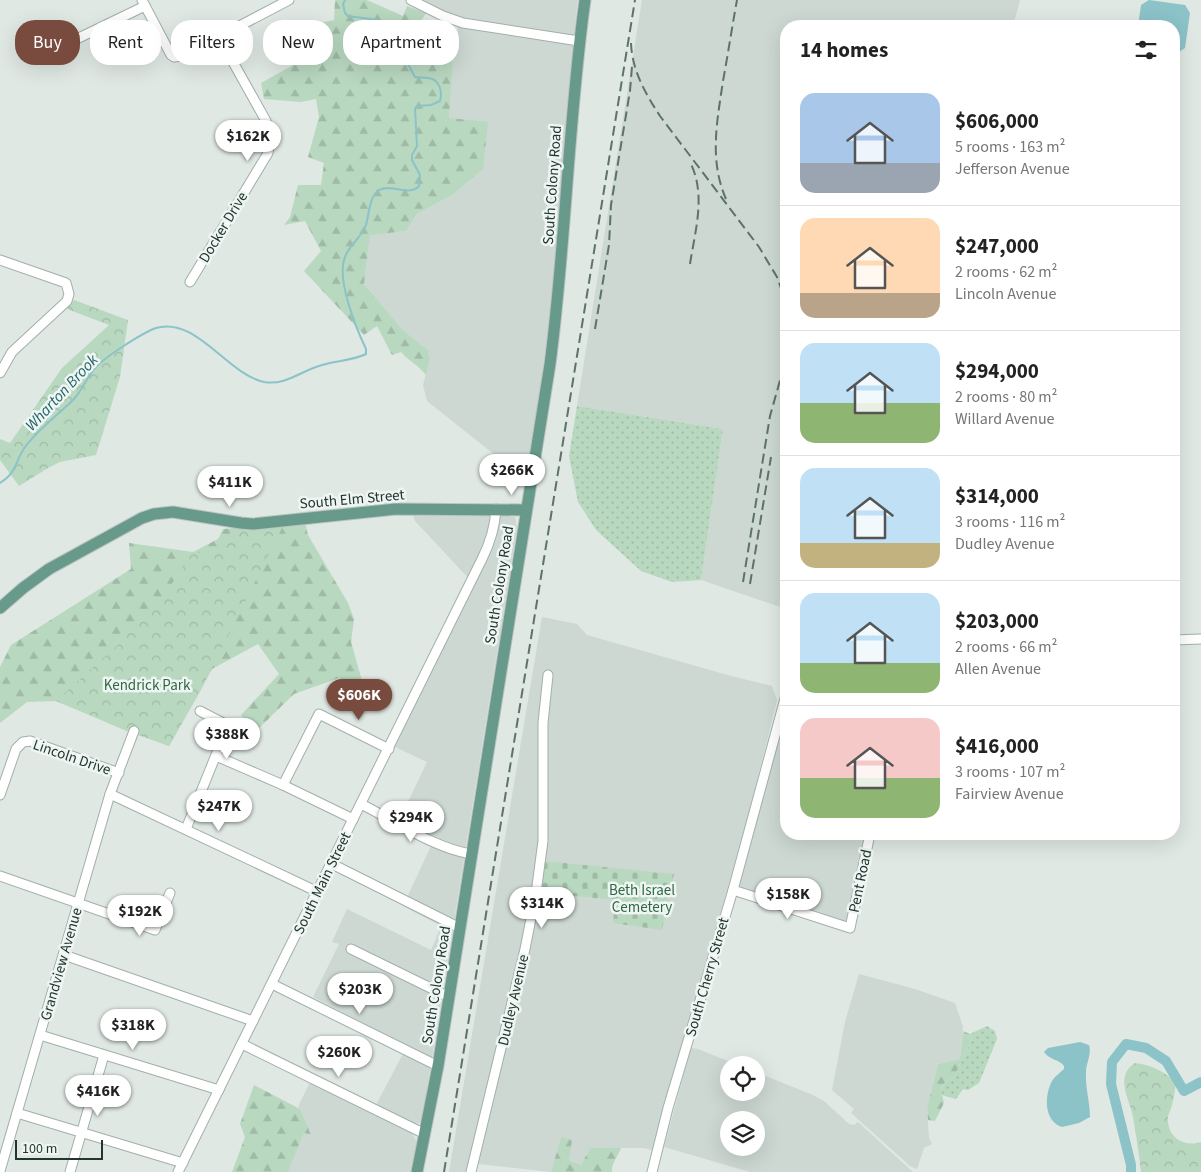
<!DOCTYPE html>
<meta charset="utf-8">
<style>
:root{--surface:#fff;--page:#f6f6f6;--text:#222;--muted:#767676;--line:#e0e0e0;--accent:#794a3e}
body{margin:0;font-family:"Source Sans 3",sans-serif;background:var(--page);color:var(--text);height:100vh;display:flex;flex-direction:column;font-size:19px;white-space:nowrap}
*{box-sizing:border-box;margin:0}
p{font-size:16px;color:var(--muted)}
.icon{flex:none;width:28px;height:28px;fill:none;stroke:currentColor;stroke-width:2;stroke-linecap:round;stroke-linejoin:round}
.map{position:relative;flex:1;overflow:hidden}
.drawer{position:absolute;left:780px;top:20px;width:400px;height:820px;display:flex;flex-direction:column;background:var(--surface);border-radius:20px;box-shadow:0 5px 20px #0002}
.drawer>*{flex:none}
.banner{position:absolute;left:15px;top:20px;width:475px;height:45px;display:flex;gap:10px}
.fabs{position:absolute;left:720px;top:1056px;display:grid;gap:10px}
.fabs a{display:grid;place-items:center;width:45px;height:45px;border-radius:50%;background:var(--surface);box-shadow:0 5px 20px #0002;font-size:25px}
.scale{position:absolute;left:15px;bottom:12px;width:88px;box-sizing:border-box;padding-left:5px;border:2px solid #213630;border-top:0;font-size:14px;line-height:18px;white-space:nowrap;color:#213630;-webkit-text-stroke:4px #eef5f2;paint-order:stroke}
.price{position:absolute;translate:-50% -42px;padding:0 11px;border-radius:18px;background:#fff;color:#222;font-size:16px;line-height:32px;filter:drop-shadow(0 1px 2px #0008)}
.price::after{content:'';position:absolute;left:50%;top:30px;width:15px;height:11px;margin-left:-8px;background:inherit;clip-path:polygon(0 0,100% 0,50% 100%)}
.price.selected{background:var(--accent);color:#fff}
ul{padding:0;list-style:none}
li{display:flex;align-items:center;gap:15px;height:125px;padding:0 20px}
li+li{border-top:1px solid var(--line)}
li span{display:grid;place-items:center;flex:none;width:140px;height:100px;border-radius:15px;color:#555}
li>.icon{margin-inline-start:auto}
span .icon{width:60px;height:60px;fill:#fffc;stroke-width:1}
li b{font-size:21px}
h2{display:flex;justify-content:space-between;align-items:center;height:60px;padding:0 20px;font-size:21px}
.chip{padding:0 18px;border-radius:20px;background:var(--surface);box-shadow:0 5px 20px #0002;font-size:18px;line-height:45px}
.chip.selected{background:var(--accent);color:#fff}
.map>svg:first-child{display:block}
.built{fill:#cdd8d2;fill-rule:evenodd}
.grass{fill:url(#grass-dots)}
.forest{fill:url(#forest-firs)}
.cemetery{fill:url(#cemetery-stones)}
.park{fill:url(#park-crowns)}
.water{fill:#8bc3c9}
.lines{fill:none;stroke-linecap:round;stroke-linejoin:round}
.stream{stroke:#8bc3c9;stroke-width:2}
.river{stroke:#8bc3c9;stroke-width:10}
.minor-casing{stroke:#a2afaa;stroke-width:11}
.major-casing{stroke:#bcc3c1;stroke-width:13}
.minor{stroke:#fff;stroke-width:9}
.major{stroke:#679a8a;stroke-width:11}
.rail{stroke:#5c726b;stroke-width:2;stroke-dasharray:10 5;stroke-linecap:butt}
.labels{text-anchor:middle;stroke-width:5;stroke-linejoin:round;paint-order:stroke}
.street-label{font-size:15px;fill:#213630;stroke:#eef5f2}
.park-label{font-size:15px;fill:#306943;stroke:#eef5f2}
.water-label{font-size:16px;font-style:italic;fill:#22646c;stroke:#eef5f2}
</style>
<div class="map">
<svg width="1201" height="1172" viewBox="0 0 1201 1172">
<defs>
<pattern id="grass-dots" width="8" height="8" patternUnits="userSpaceOnUse" patternTransform="scale(1.25)"><rect width="8" height="8" fill="#b9d8c0"/><path d="M2 2h.1M6 6h.1" fill="none" stroke="#9fbaa5" stroke-width="1.8" stroke-linecap="round"/></pattern>
<pattern id="forest-firs" width="22" height="20" patternUnits="userSpaceOnUse" patternTransform="scale(1.25)"><rect width="22" height="20" fill="#b9d8c0"/><path d="M5 1l3.5 6h-7zM16 11l3.5 6h-7z" fill="#9fbaa5"/></pattern>
<pattern id="cemetery-stones" width="16" height="16" patternUnits="userSpaceOnUse" patternTransform="scale(1.25)"><rect width="16" height="16" fill="#b9d8c0"/><path d="M2 7V4a2 2 0 0 1 4 0v3zM10 15v-3a2 2 0 0 1 4 0v3z" fill="#9fbaa5"/></pattern>
<pattern id="park-crowns" width="20" height="18" patternUnits="userSpaceOnUse" patternTransform="scale(1.25)"><rect width="20" height="18" fill="#b9d8c0"/><path d="M2 6a3 3 0 1 1 6 0M12 15a3 3 0 1 1 6 0" fill="none" stroke="#9fbaa5"/></pattern>
</defs>
<rect width="100%" height="100%" fill="#dfe8e3"/>
<!-- built -->
<g class="built">
<polygon points="421,0 578,0 576,15 554,287 529,466 500,459 427,401 423,385 430,359 428,350 403,330 364,284 370,234 406,231 417,214 452,195 449,118 452,67 459,20"/>
<polygon points="642,0 1020,0 1013,26 786,26 786,609 701,580 723,429 577,406"/>
<polygon points="485,512 515,517 517,528 422,1120 419,1123 414,1124 376,1105 407,1046 313,997 339,944 332,942 347,909 431,950 441,926 403,906 431,846 396,827 427,762 393,746 473,583 415,521 412,513"/>
<path d="M542,617L577,624L587,635L731,676L772,686L777,700L748,817L652,1150L643,1148H590L581,1165L569,1160L561,1137L551,1172L470,1163L467,1172H449ZM674,874L615,900L541,893Z"/>
<polygon points="786,706 786,834 866,834 846,921 737,886"/>
<polygon points="859,974 915,989 955,1003 963,1027 960,1059 938,1064 927,1108 929,1138 932,1144 924,1148 917,1169 910,1166 851,1113 854,1109 832,1090 845,1022"/>
<path d="M691,1048L698,1049L738,1065H729V1092H756V1072L813,1095L824,1101L849,1124L854,1125L858,1122L913,1172H750L664,1147ZM729,1120H756V1148H729Z"/>
<polygon points="310,1082 411,1132 417,1142 411,1172 288,1172 304,1133 310,1135 300,1109 298,1107"/>
</g>
<!-- grass -->
<g class="grass">
<polygon points="577,406 723,429 701,580 672,582 641,571 596,530 578,502 569,456"/>
<polygon points="987,1026 995,1031 997,1039 979,1083 968,1090 963,1089 956,1099 942,1095 941,1090 945,1082 954,1077 972,1039 970,1034"/>
</g>
<!-- forest -->
<g class="forest">
<path d="M335,0H367L403,16L407,6L426,13L418,26L417,41L427,50L453,58L449,118L488,122L483,169L452,195L417,214L406,231L370,235L364,284L403,330L428,350L430,359L426,375C417,364 410,362 401,352L392,355L377,326L364,335L304,271L321,251L305,221L284,225L290,217L298,185H321L324,163L308,157L319,117L316,99L301,102L264,99L261,83L302,60L293,34L305,26L334,20Z"/>
<polygon points="305,522 308,535 348,603 354,619 351,642 365,691 339,678 294,694 256,731 241,715 279,674 258,644 212,669 169,746 56,701 27,702 0,723 0,667 11,645 131,569 129,543 193,552 218,539 223,529"/>
<polygon points="963,1031 970,1034 972,1039 954,1077 945,1082 941,1090 944,1103 935,1121 928,1120 927,1108 938,1064 960,1059"/>
<polygon points="254,1085 300,1109 311,1135 304,1133 288,1172 232,1172 245,1137 240,1124"/>
<path d="M561,1137L572,1140L569,1160L581,1165L590,1148H621C618,1156 611,1164 612,1172H551Z"/>
</g>
<!-- cemetery -->
<polygon class="cemetery" points="544,861 674,874 662,930 613,923 615,900 540,893"/>
<!-- park -->
<g class="park">
<polygon points="74,300 128,320 120,377 96,455 60,462 48,468 19,486 0,460 0,439 10,443 62,368 109,325 67,309"/>
<path d="M284,524L201,690L169,746L135,734L125,769L115,765L129,732L56,701L121,642L163,597L193,552C220,556 222,549 233,527Z"/>
<path d="M1135,1063C1152,1065 1163,1071 1176,1082C1175,1090 1174,1098 1172,1105C1171,1109 1169,1113 1168,1116C1166,1136 1183,1148 1201,1142V1172H1141C1139,1154 1136,1135 1133,1117C1130,1100 1114,1076 1135,1063Z"/>
</g>
<!-- water -->
<g class="water">
<polygon points="1149,0 1185,5 1190,13 1185,48 1176,54 1174,54 1174,26 1138,26 1141,5"/>
<path d="M1080,1042L1089,1045C1092,1054 1086,1063 1086,1072C1085,1087 1090,1102 1090,1117L1079,1123L1062,1127C1044,1121 1044,1096 1052,1081C1055,1076 1060,1073 1064,1069V1066C1059,1059 1049,1060 1044,1052L1048,1048Z"/>
</g>
<g class="lines">
<!-- stream -->
<path class="stream" d="M0,483C17,473 15,461 25,447C39,428 58,415 74,399C83,389 87,377 95,368C105,357 142,333 156,328C196,316 227,374 264,382C286,386 302,370 322,365C335,361 355,360 366,354V349C356,328 336,279 345,257C349,245 362,237 366,225C369,215 369,197 379,190C391,183 409,197 419,186L420,175L412,160V155L417,146L415,109L417,106L431,105L440,101C443,91 439,79 428,78C423,77 420,78 415,77L408,64L389,47L385,41L382,22L377,20L348,16L345,13L343,4L345,0"/>
<!-- river -->
<polyline class="river" points="1131,1172 1131,1165 1111,1084 1112,1062 1126,1044 1146,1048 1166,1061 1184,1091 1201,1082"/>
<defs>
<g id="minor">
<polyline points="142,0 171,55 174,57 182,56 289,0"/>
<polyline points="411,0 443,16 463,23 579,41"/>
<polyline points="60,47 145,6"/>
<polyline points="0,260 66,283 69,294 67,301 12,352 0,373"/>
<polyline points="190,282 268,153 270,140 266,121 219,37"/>
<polyline points="1174,640 1201,639"/>
<polyline points="216,756 283,785 353,819"/>
<polyline points="283,785 319,714 389,749"/>
<polyline points="110,794 318,892"/>
<polyline points="0,795 16,749 23,742 30,741 119,773"/>
<path d="M361,804C395,821 434,848 471,854"/>
<polyline points="186,829 226,730 225,724 200,711"/>
<polyline points="332,864 460,928"/>
<polyline points="0,876 155,930 170,893"/>
<polyline points="733,890 850,928 870,834"/>
<polyline points="351,949 449,997"/>
<polyline points="64,955 253,1021"/>
<polyline points="272,984 438,1066"/>
<polyline points="40,1035 219,1090"/>
<polyline points="242,1044 425,1134"/>
<polyline points="17,1113 183,1163"/>
<polyline points="0,1171 110,794 134,731"/>
<polyline points="70,1172 104,1055"/>
<path d="M178,1172L482,559C490,543 495,527 496,509"/>
<polyline points="471,1172 525,949 536,893 543,841 543,723 548,675"/>
<polyline points="652,1172 668,1108 733,890 786,695"/>
</g>
<g id="major">
<polyline points="0,608 23,588 49,569 142,518 154,514 173,512 241,523 253,524 396,509 526,510"/>
<path d="M417,1172L438,1066L550,364C566,243 568,121 585,0"/>
</g>
</defs>
<!-- minor casing -->
<use href="#minor" class="minor-casing"/>
<!-- major casing -->
<use href="#major" class="major-casing"/>
<!-- minor -->
<use href="#minor" class="minor"/>
<!-- major -->
<use href="#major" class="major"/>
<!-- rail -->
<g class="rail">
<path d="M631,43C632,70 645,93 660,116L759,247L777,277L786,302"/>
<path d="M726,199C709,160 717,122 723,81C728,54 732,27 737,0"/>
<path d="M690,264C695,231 706,196 691,164"/>
<polyline points="595,329 609,245 611,205 630,91 632,66"/>
<polyline points="743,582 770,416 786,359"/>
<polyline points="750,584 771,457"/>
<polyline points="444,1172 635,0"/>
</g>
</g>
<g class="labels">
<!-- street labels -->
<g class="street-label">
<text transform="translate(552 185) rotate(-86)" y="5">South Colony Road</text>
<text transform="translate(223 227) rotate(-59)" y="5">Docker Drive</text>
<text transform="translate(352 499) rotate(-5)" y="5">South Elm Street</text>
<text transform="translate(499 585) rotate(-81)" y="5">South Colony Road</text>
<text transform="translate(72 757) rotate(19)" y="5">Lincoln Drive</text>
<text transform="translate(860 881) rotate(-78)" y="5">Pent Road</text>
<text transform="translate(322 883) rotate(-64)" y="5">South Main Street</text>
<text transform="translate(61 964) rotate(-74)" y="5">Grandview Avenue</text>
<text transform="translate(707 977) rotate(-74)" y="5">South Cherry Street</text>
<text transform="translate(436 985) rotate(-81)" y="5">South Colony Road</text>
<text transform="translate(513 1000) rotate(-77)" y="5">Dudley Avenue</text>
</g>
<!-- park labels -->
<g class="park-label">
<text x="147" y="690">Kendrick Park</text>
<text x="642" y="895">Beth Israel<tspan x="642" dy="17">Cemetery</tspan></text>
</g>
<!-- water labels -->
<g class="water-label">
<text transform="translate(61 392) rotate(-47)" y="6">Wharton Brook</text>
</g>
</g>
</svg>
<div class="fabs">
<a><svg class="icon" aria-label="locate" viewBox="0 0 24 24"><circle cx="12" cy="12" r="6"/><path d="M12 2v4M12 18v4M2 12h4M18 12h4"/></svg></a>
<a><svg class="icon" aria-label="layers" viewBox="0 0 24 24"><path d="M12 4l9 5-9 5-9-5zM3 14l9 5 9-5"/></svg></a>
</div>
<div class="scale">100 m</div>
<b class="price" style="left:248px;top:162px">$162K</b>
<b class="price" style="left:512px;top:496px">$266K</b>
<b class="price" style="left:230px;top:508px">$411K</b>
<b class="price selected" style="left:359px;top:721px">$606K</b>
<b class="price" style="left:227px;top:760px">$388K</b>
<b class="price" style="left:219px;top:832px">$247K</b>
<b class="price" style="left:411px;top:843px">$294K</b>
<b class="price" style="left:788px;top:920px">$158K</b>
<b class="price" style="left:542px;top:929px">$314K</b>
<b class="price" style="left:140px;top:937px">$192K</b>
<b class="price" style="left:360px;top:1015px">$203K</b>
<b class="price" style="left:133px;top:1051px">$318K</b>
<b class="price" style="left:339px;top:1078px">$260K</b>
<b class="price" style="left:98px;top:1117px">$416K</b>
<div class="banner">
<a class="chip selected">Buy</a>
<a class="chip">Rent</a>
<a class="chip">Filters</a>
<a class="chip">New</a>
<a class="chip">Apartment</a>
</div>
<section class="drawer">
<h2>14 homes<svg class="icon" aria-label="filters" viewBox="0 0 24 24"><path d="M4 7h16M4 17h16"/><circle cx="9" cy="7" r="2"/><circle cx="15" cy="17" r="2"/></svg></h2>
<ul>
<li><span style="background:linear-gradient(#a9c7e8 70%,#9aa5b1 0)"><svg class="icon" aria-label="home" viewBox="0 0 24 24"><path d="M3 11l9-7 9 7M6 9v11h12V9"/></svg></span><div><b>$606,000</b><p>5 rooms · 163 m²</p><p>Jefferson Avenue</p></div></li>
<li><span style="background:linear-gradient(#ffd9b3 75%,#b9a48a 0)"><svg class="icon" aria-label="home" viewBox="0 0 24 24"><path d="M3 11l9-7 9 7M6 9v11h12V9"/></svg></span><div><b>$247,000</b><p>2 rooms · 62 m²</p><p>Lincoln Avenue</p></div></li>
<li><span style="background:linear-gradient(#bfe0f5 60%,#8fb573 0)"><svg class="icon" aria-label="home" viewBox="0 0 24 24"><path d="M3 11l9-7 9 7M6 9v11h12V9"/></svg></span><div><b>$294,000</b><p>2 rooms · 80 m²</p><p>Willard Avenue</p></div></li>
<li><span style="background:linear-gradient(#bfe0f5 75%,#c2b280 0)"><svg class="icon" aria-label="home" viewBox="0 0 24 24"><path d="M3 11l9-7 9 7M6 9v11h12V9"/></svg></span><div><b>$314,000</b><p>3 rooms · 116 m²</p><p>Dudley Avenue</p></div></li>
<li><span style="background:linear-gradient(#bfe0f5 70%,#8fb573 0)"><svg class="icon" aria-label="home" viewBox="0 0 24 24"><path d="M3 11l9-7 9 7M6 9v11h12V9"/></svg></span><div><b>$203,000</b><p>2 rooms · 66 m²</p><p>Allen Avenue</p></div></li>
<li><span style="background:linear-gradient(#f6c9c9 60%,#8fb573 0)"><svg class="icon" aria-label="home" viewBox="0 0 24 24"><path d="M3 11l9-7 9 7M6 9v11h12V9"/></svg></span><div><b>$416,000</b><p>3 rooms · 107 m²</p><p>Fairview Avenue</p></div></li>
</ul>
</section>
</div>
